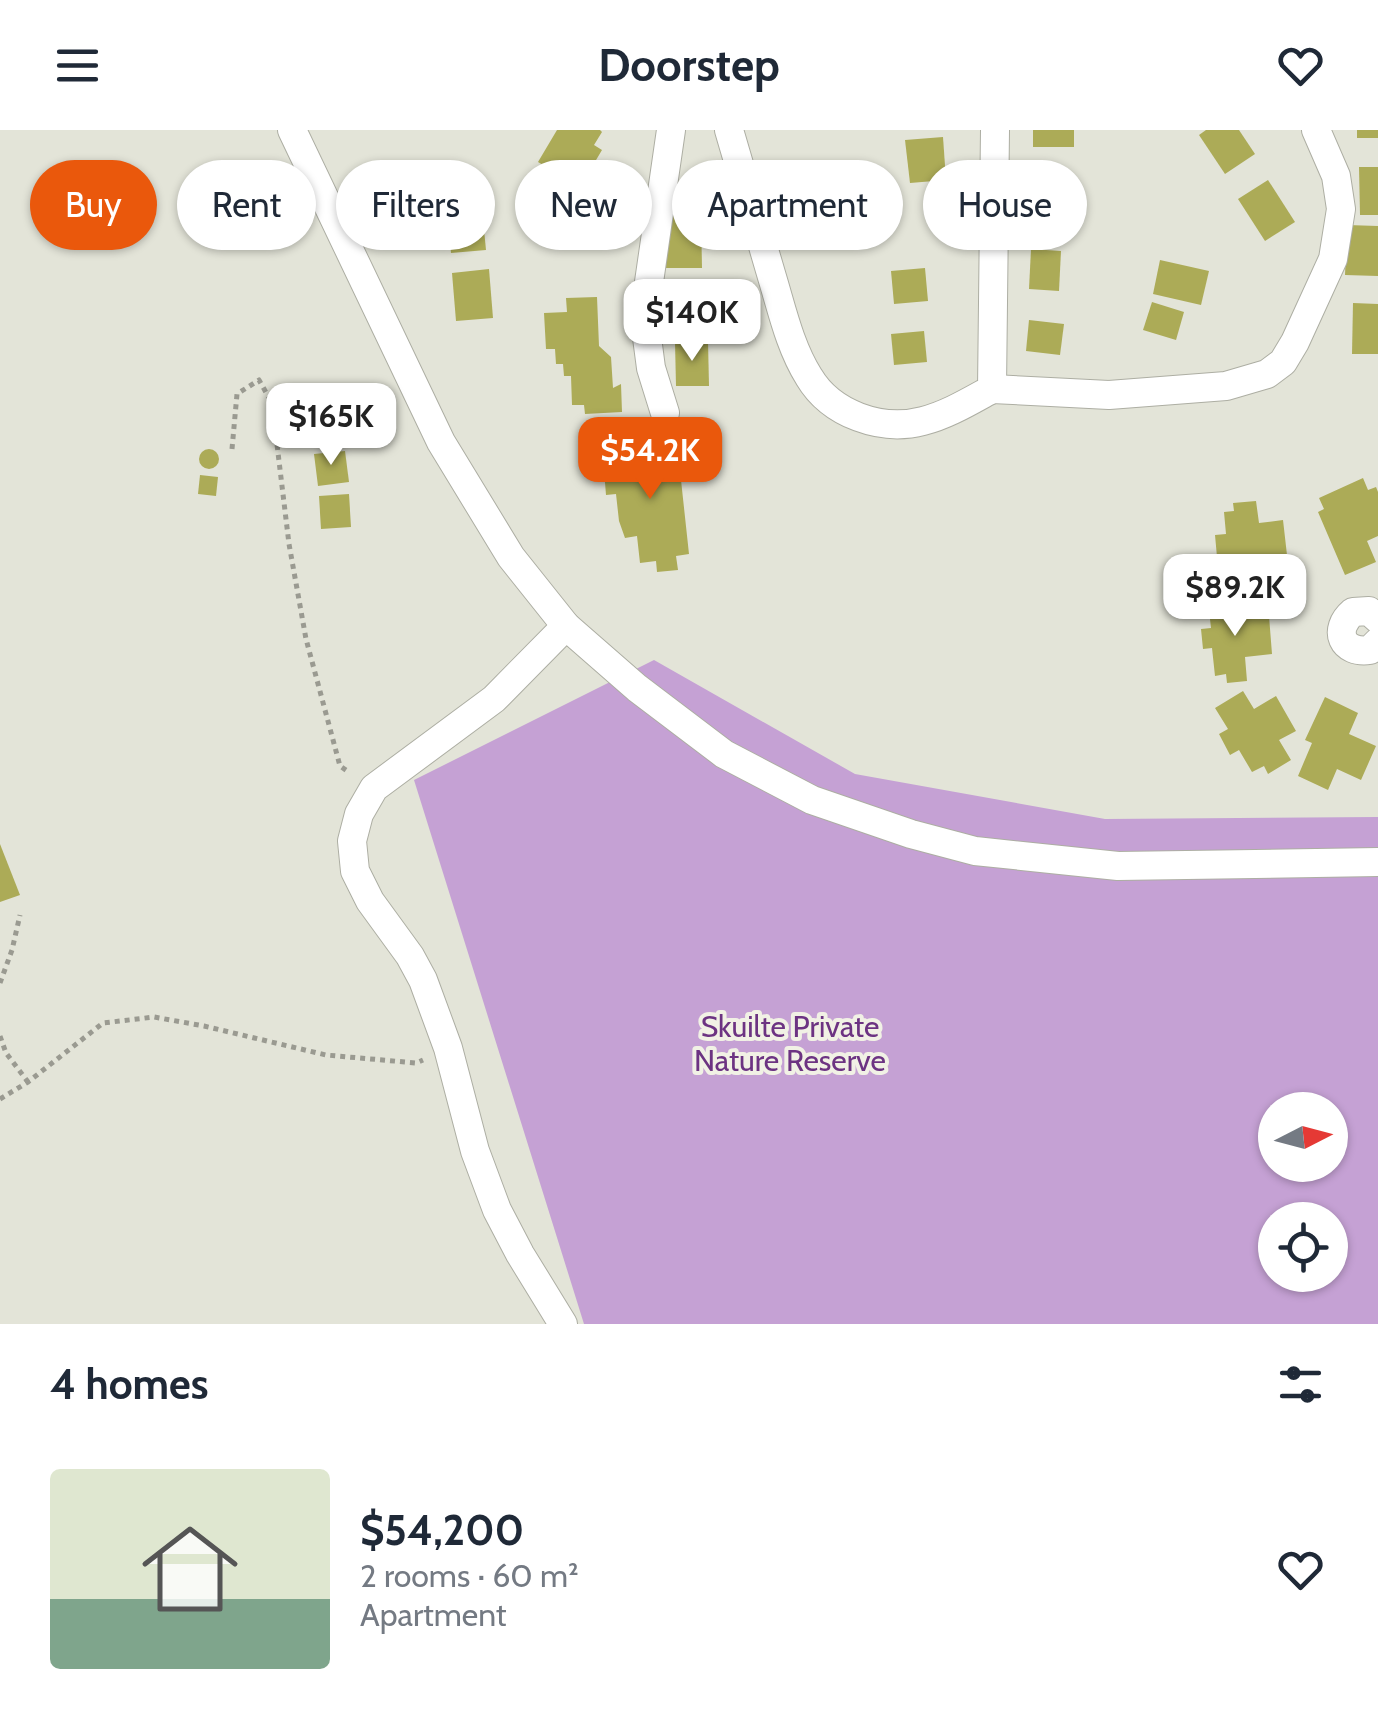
<!DOCTYPE html>
<meta charset="utf-8">
<style>
:root{--surface:#fff;--page:#f2f2f3;--text:#1f2937;--muted:#747a83;--accent:#ea580c}
body{margin:0;font-family:Cabin,sans-serif;background:var(--page);color:var(--text);height:100vh;display:flex;flex-direction:column;font-size:38px;white-space:nowrap}
*{box-sizing:border-box;margin:0}
p{font-size:32px;color:var(--muted)}
.icon{flex:none;width:55px;height:55px;fill:none;stroke:currentColor;stroke-width:2;stroke-linecap:round;stroke-linejoin:round}
.map{position:relative;height:1194px;overflow:hidden}
.details{display:flex;flex-direction:column;background:var(--surface);flex:1}
.details>*{flex:none}
.hud{position:absolute;left:30px;top:30px;width:1320px;height:90px;display:flex;gap:20px}
.needle{width:65px;rotate:84deg}
.controls{position:absolute;left:1258px;top:962px;display:grid;gap:20px}
.controls a{display:grid;place-items:center;width:90px;height:90px;border-radius:50%;background:var(--surface);box-shadow:0 2px 8px #0004;font-size:50px}
.price{position:absolute;translate:-50% -85px;padding:0 22px;border-radius:20px;background:#fff;color:#222;font-size:32px;line-height:65px;filter:drop-shadow(0 2px 5px #0008)}
.price::after{content:'';position:absolute;left:50%;top:60px;width:30px;height:22px;margin-left:-15px;background:inherit;clip-path:polygon(0 0,100% 0,50% 100%)}
.price.current{background:var(--accent);color:#fff}
ul{padding:0;list-style:none}
li{display:flex;align-items:center;gap:30px;height:250px;padding:0 50px}
li span{display:grid;place-items:center;flex:none;width:280px;height:200px;border-radius:10px;color:#555}
li>.icon{margin-inline-start:auto}
span .icon{width:120px;height:120px;fill:#fffc;stroke-width:1}
li b{font-size:42px}
h2{display:flex;justify-content:space-between;align-items:center;height:120px;padding:0 50px;font-size:42px}
.pill{padding:0 35px;border-radius:45px;background:var(--surface);box-shadow:0 2px 8px #0004;font-size:35px;line-height:90px}
.pill.current{background:var(--accent);color:#fff}
header{display:flex;justify-content:space-between;align-items:center;height:130px;padding:0 50px;background:var(--surface);font-size:45px;font-weight:700}
.map>svg:first-child{display:block}
.park{fill:#c5a1d4;fill-rule:evenodd}
.building{fill:#acab57}
.lines{fill:none;stroke-linecap:round;stroke-linejoin:round}
.minor-casing{stroke:#adaea3;stroke-width:30}
.path{stroke:#9a9a91;stroke-width:5;stroke-dasharray:5 5;stroke-linecap:butt}
.minor{stroke:#fff;stroke-width:28}
.labels{text-anchor:middle;stroke-width:8;stroke-linejoin:round;paint-order:stroke}
.park-label{font-size:30px;fill:#6c3382;stroke:#f1f1e5}
</style>
<header><svg class="icon" aria-label="menu" viewBox="0 0 24 24"><path d="M4 6h16M4 12h16M4 18h16"/></svg>Doorstep<svg class="icon" aria-label="heart" viewBox="0 0 24 24"><path d="M12 20l-8-8c-3-5 5-10 8-4 3-6 11-1 8 4z"/></svg></header>
<div class="map">
<svg width="1378" height="1194" viewBox="0 0 1378 1194">
<rect width="100%" height="100%" fill="#e3e4d8"/>
<!-- park -->
<path class="park" d="M654,530L855,644L1105,689L1378,687V1194H584L414,650ZM1275,980H1330V1035H1275ZM1275,1090H1330V1145H1275Z"/>
<!-- building -->
<g class="building">
<polygon points="557,0 600,0 602,2 594,15 602,20 580,57 538,32"/>
<rect x="1033" y="0" width="41" height="17"/>
<polygon points="1206,0 1239,0 1255,24 1225,44 1199,5"/>
<rect x="1357" y="0" width="21" height="8"/>
<polygon points="943,7 946,50 910,53 905,10"/>
<polygon points="1359,37 1378,37 1378,85 1360,85"/>
<polygon points="1026,46 1064,46 1064,84 1025,83"/>
<polygon points="1268,50 1295,92 1265,111 1238,69"/>
<polygon points="481,69 486,120 451,123 446,73"/>
<polygon points="666,86 701,86 702,138 666,138"/>
<polygon points="1347,95 1378,96 1378,146 1345,145"/>
<polygon points="1031,119 1061,121 1059,161 1029,159"/>
<polygon points="1160,130 1209,141 1201,175 1153,164"/>
<polygon points="925,138 928,171 894,174 891,141"/>
<polygon points="489,139 493,188 456,191 452,143"/>
<polygon points="597,167 599,216 611,227 613,258 621,254 622,282 585,284 584,275 572,275 571,246 564,246 563,234 556,234 555,219 546,219 544,183 567,182 566,168"/>
<polygon points="707,170 708,200 673,202 672,171"/>
<polygon points="1152,172 1184,182 1176,210 1143,200"/>
<polygon points="1353,173 1378,174 1378,224 1352,224"/>
<polygon points="1029,190 1064,194 1060,225 1026,221"/>
<polygon points="924,201 927,232 894,235 891,204"/>
<polygon points="708,211 709,256 676,256 675,212"/>
<polygon points="665,303 670,351 681,350 689,424 676,426 678,440 657,442 656,431 640,433 637,406 625,408 619,391 616,364 606,365 604,340 619,338 618,316 629,318 638,306"/>
<circle cx="209" cy="329" r="10"/>
<polygon points="345,321 349,352 318,356 314,324"/>
<polygon points="200,345 218,347 216,366 198,364"/>
<polygon points="1363,348 1368,360 1376,357 1378,362 1378,406 1367,411 1376,432 1345,445 1318,382 1324,379 1319,368"/>
<polygon points="349,364 351,397 321,399 319,366"/>
<polygon points="1256,371 1259,393 1283,390 1287,425 1260,428 1262,455 1227,459 1225,437 1218,438 1215,405 1226,404 1224,382 1234,381 1233,373"/>
<polygon points="1237,468 1239,490 1269,486 1272,524 1245,527 1247,551 1227,553 1226,544 1215,546 1212,518 1203,519 1201,499 1211,498 1208,471"/>
<polygon points="1243,561 1254,579 1276,566 1296,601 1279,610 1291,630 1268,644 1264,636 1252,642 1239,620 1230,625 1219,604 1228,599 1215,578"/>
<polygon points="1325,567 1358,583 1349,604 1376,616 1361,650 1337,639 1328,660 1298,646 1312,613 1305,610"/>
<polygon points="0,714 20,765 0,772"/>
</g>
<g class="lines">
<defs>
<g id="minor">
<polyline points="292,0 441,312 511,427 566,496 637,558 724,624 812,670 911,704 975,721 1118,736 1378,732"/>
<path d="M729,0C743,49 758,98 772,147C782,180 790,217 809,247C831,284 881,302 923,291C947,285 970,271 992,259L995,0"/>
<polyline points="992,259 1109,265 1226,256 1267,244 1283,232 1295,212 1333,129 1341,79 1336,46 1316,0"/>
<polyline points="665,283 651,238 646,200 649,152 671,0"/>
<path d="M1378,489L1369,481L1353,482C1332,500 1342,524 1370,520L1378,512"/>
<polyline points="563,1194 520,1124 497,1080 475,1021 448,918 423,850 410,826 370,771 355,741 352,711 359,684 374,658 494,569 566,496"/>
</g>
</defs>
<!-- minor casing -->
<use href="#minor" class="minor-casing"/>
<!-- path -->
<g class="path">
<polyline points="232,319 237,264 259,250 272,273 289,414 306,509 340,636 350,643"/>
<polyline points="0,853 12,820 20,785"/>
<polyline points="0,906 6,923 28,952"/>
<polyline points="0,969 28,952 103,893 154,887 204,896 326,925 416,933 423,930"/>
</g>
<!-- minor -->
<use href="#minor" class="minor"/>
</g>
<g class="labels">
<!-- park labels -->
<g class="park-label">
<text x="790" y="907">Skuilte Private<tspan x="790" dy="34">Nature Reserve</tspan></text>
</g>
</g>
</svg>
<div class="controls">
<a><svg class="needle" viewBox="-14 -14 28 28"><path d="M0-13l5 13h-10z" fill="#e53935"/><path d="M0 13l5-13h-10z" fill="#747a83"/></svg></a>
<a><svg class="icon" aria-label="locate" viewBox="0 0 24 24"><circle cx="12" cy="12" r="6"/><path d="M12 2v4M12 18v4M2 12h4M18 12h4"/></svg></a>
</div>
<b class="price" style="left:692px;top:234px">$140K</b>
<b class="price" style="left:331px;top:338px">$165K</b>
<b class="price current" style="left:650px;top:372px">$54.2K</b>
<b class="price" style="left:1235px;top:509px">$89.2K</b>
<div class="hud">
<a class="pill current">Buy</a>
<a class="pill">Rent</a>
<a class="pill">Filters</a>
<a class="pill">New</a>
<a class="pill">Apartment</a>
<a class="pill">House</a>
</div>
</div>
<section class="details">
<h2>4 homes<svg class="icon" aria-label="filters" viewBox="0 0 24 24"><path d="M4 7h16M4 17h16"/><circle cx="9" cy="7" r="2"/><circle cx="15" cy="17" r="2"/></svg></h2>
<ul>
<li><span style="background:linear-gradient(#dfe7d0 65%,#7fa58c 0)"><svg class="icon" aria-label="home" viewBox="0 0 24 24"><path d="M3 11l9-7 9 7M6 9v11h12V9"/></svg></span><div><b>$54,200</b><p>2 rooms · 60 m²</p><p>Apartment</p></div><svg class="icon" aria-label="heart" viewBox="0 0 24 24"><path d="M12 20l-8-8c-3-5 5-10 8-4 3-6 11-1 8 4z"/></svg></li>
</ul>
</section>
